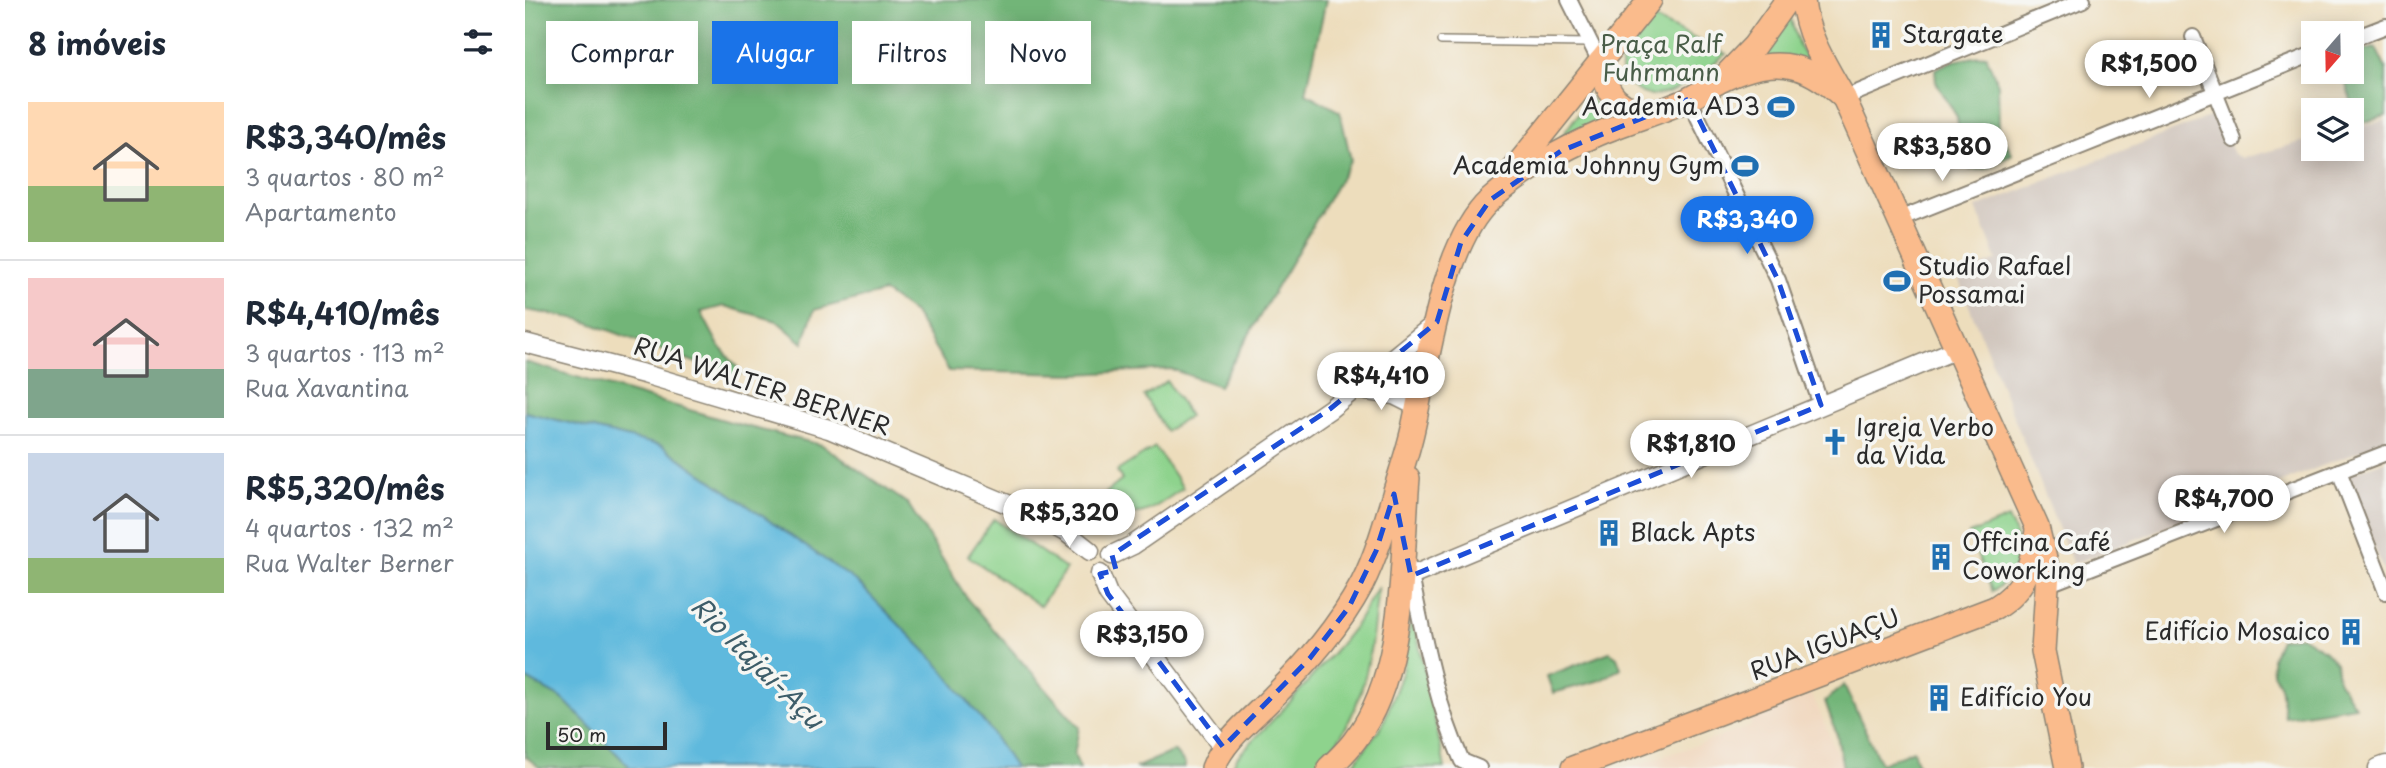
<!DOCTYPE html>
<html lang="pt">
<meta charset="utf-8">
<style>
:root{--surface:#fff;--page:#f6f6f7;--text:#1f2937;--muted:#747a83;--line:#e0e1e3;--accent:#1a73e8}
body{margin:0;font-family:"Playpen Sans",sans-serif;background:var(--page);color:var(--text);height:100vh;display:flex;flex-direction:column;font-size:26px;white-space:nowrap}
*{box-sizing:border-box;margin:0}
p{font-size:23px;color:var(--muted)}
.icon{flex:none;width:38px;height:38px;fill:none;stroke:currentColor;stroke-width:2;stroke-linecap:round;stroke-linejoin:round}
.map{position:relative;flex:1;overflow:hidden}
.drawer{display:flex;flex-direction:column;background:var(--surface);width:525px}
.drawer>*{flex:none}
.banner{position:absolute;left:21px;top:21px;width:665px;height:63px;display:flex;gap:14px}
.needle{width:46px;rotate:200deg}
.buttons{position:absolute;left:1776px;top:21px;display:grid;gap:14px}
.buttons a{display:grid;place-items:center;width:63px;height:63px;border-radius:0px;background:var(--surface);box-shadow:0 4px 18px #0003;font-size:35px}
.scale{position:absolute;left:21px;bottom:18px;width:121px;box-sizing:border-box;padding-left:7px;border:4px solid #2b2b2b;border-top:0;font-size:19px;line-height:24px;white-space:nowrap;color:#2b2b2b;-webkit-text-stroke:5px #f6f6f2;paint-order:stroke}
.price{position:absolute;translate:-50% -60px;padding:0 16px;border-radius:24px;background:#fff;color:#222;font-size:23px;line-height:46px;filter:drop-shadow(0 2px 4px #0008)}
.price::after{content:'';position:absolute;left:50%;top:42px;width:21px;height:16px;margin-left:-10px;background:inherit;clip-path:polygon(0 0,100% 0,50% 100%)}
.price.on{background:var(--accent);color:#fff}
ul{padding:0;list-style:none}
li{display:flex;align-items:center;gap:21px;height:175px;padding:0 28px}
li+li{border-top:2px solid var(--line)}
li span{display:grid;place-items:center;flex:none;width:196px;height:140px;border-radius:0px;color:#555}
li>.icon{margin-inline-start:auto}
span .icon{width:84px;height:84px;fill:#fffc;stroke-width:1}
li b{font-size:30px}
h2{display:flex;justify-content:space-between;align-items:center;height:84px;padding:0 28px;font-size:30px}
.chip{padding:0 24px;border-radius:0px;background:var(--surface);box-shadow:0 4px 18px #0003;font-size:24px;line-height:63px}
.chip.on{background:var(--accent);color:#fff}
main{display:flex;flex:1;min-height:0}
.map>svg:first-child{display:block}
.built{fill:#f0d6bc}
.industrial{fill:#cec2b9}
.green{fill:#8ed38d;stroke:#5c7f5c;stroke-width:2}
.forest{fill:#72b578;stroke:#4e7052;stroke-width:2}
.water{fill:#5fb9dd;stroke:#457284;stroke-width:2}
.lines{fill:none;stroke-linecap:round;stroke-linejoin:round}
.service-casing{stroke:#8c8474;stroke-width:10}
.minor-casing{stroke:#8c8474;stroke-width:18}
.tertiary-casing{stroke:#8c8474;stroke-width:21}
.primary-casing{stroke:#8c8474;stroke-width:26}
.service{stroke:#fff;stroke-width:7}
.minor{stroke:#fff;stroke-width:14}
.tertiary{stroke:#fff;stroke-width:18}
.primary{stroke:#fabb8c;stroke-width:23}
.marked{fill:none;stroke:#1d4ed8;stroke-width:5;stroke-dasharray:14 9;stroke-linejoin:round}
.labels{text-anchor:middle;stroke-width:7;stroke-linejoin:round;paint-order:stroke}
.poi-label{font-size:24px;fill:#2b2b2b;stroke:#f6f6f2;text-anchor:start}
.park-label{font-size:24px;fill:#495d48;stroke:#f6f6f2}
.street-label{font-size:24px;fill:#2b2b2b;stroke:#f6f6f2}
.water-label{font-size:26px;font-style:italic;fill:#3d5d69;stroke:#f6f6f2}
</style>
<main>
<section class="drawer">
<h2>8 imóveis<svg class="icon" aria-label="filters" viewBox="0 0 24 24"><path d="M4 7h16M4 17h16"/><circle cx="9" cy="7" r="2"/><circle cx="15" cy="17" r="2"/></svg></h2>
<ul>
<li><span style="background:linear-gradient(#ffd9b3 60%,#8fb573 0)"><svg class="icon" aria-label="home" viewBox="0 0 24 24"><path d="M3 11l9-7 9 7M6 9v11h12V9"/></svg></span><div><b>R$3,340/mês</b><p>3 quartos · 80 m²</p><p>Apartamento</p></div></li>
<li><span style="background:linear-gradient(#f6c9c9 65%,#7fa58c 0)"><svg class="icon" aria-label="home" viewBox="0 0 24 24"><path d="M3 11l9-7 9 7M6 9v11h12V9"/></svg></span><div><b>R$4,410/mês</b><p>3 quartos · 113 m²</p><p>Rua Xavantina</p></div></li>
<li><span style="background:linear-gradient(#c9d6e8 75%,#8fb573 0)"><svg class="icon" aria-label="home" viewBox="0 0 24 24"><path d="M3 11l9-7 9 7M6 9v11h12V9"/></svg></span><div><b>R$5,320/mês</b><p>4 quartos · 132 m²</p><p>Rua Walter Berner</p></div></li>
</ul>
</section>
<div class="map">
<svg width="1861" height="768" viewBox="0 0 1861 768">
<rect width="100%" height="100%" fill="#f6f6f2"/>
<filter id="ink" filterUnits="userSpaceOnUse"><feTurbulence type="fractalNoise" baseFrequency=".0143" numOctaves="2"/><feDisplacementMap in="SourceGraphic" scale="14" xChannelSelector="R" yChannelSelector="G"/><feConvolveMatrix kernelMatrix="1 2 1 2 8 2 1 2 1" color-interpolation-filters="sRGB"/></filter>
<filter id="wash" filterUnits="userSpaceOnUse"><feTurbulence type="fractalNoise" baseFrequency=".00686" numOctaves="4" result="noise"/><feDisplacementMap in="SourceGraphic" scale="28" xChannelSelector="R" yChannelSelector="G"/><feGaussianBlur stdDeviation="1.57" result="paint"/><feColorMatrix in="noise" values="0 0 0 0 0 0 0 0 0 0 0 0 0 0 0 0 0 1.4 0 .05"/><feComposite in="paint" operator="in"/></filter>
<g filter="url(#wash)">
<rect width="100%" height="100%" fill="#edddbc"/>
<!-- built -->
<polygon class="built" points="1287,694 1318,768 1104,768 1227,726 1224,717"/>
<!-- industrial -->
<g class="industrial">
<polygon points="1691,114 1709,154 1718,158 1788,139 1788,149 1827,149 1827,129 1861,120 1861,441 1548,564 1432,276 1472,260 1451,208"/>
<polygon points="1861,460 1861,577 1821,475"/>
</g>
<!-- green -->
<g class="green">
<polygon points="1264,13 1274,47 1284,61 1223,61"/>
<path d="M1127,18L1201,54C1180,69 1158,91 1131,95C1121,96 1113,92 1106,86C1079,65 1113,36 1127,18Z"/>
<polygon points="1064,98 1084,117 1036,138"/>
<polygon points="642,381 664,416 641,431 619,396"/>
<path d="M630,447L658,488C622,513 613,524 571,501L597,480L592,471Z"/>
<path d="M1483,518C1486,526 1492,536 1493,544C1495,564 1483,583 1467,591L1444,534Z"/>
<polygon points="469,519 541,569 515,606 443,556"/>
<path d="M853,587C847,640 844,693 814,739C806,750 800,760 789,768H706L713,756L764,703L813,647L832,623Z"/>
<polygon points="887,610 920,768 826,768 858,724 878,671"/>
</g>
<!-- forest -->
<g class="forest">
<polygon points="0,0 801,0 781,93 815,112 826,160 694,386 646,369 552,374 424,371 389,313 359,292 289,310 278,343 252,321 199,306 176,312 194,346 217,373 209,377 54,319 0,310"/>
<polygon points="1851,48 1861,69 1861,116 1827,126 1827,110 1829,109 1817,72 1827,72 1827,57 1841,50"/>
<polygon points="1461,55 1473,85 1474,129 1487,154 1461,169 1445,170 1436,145 1432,117 1411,82 1410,69 1428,61"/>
<polygon points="0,362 216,425 297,445 383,504 443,600 554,727 549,755 555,768 490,768 463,727 412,663 332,582 137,446 0,412"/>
<polygon points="1776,636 1799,650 1811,662 1813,680 1830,706 1760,717 1755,686 1748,673 1747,658 1755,639"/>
<polygon points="1085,652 1092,657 1096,668 1076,680 1028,693 1022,676"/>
<polygon points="0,678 38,699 106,768 15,768 0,756"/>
<polygon points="1319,685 1356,764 1388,750 1394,768 1318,768 1312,735 1300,701"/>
<polygon points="649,751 660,764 660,768 610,768"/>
</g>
<!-- water -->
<polygon class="water" points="0,412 137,446 332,582 412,663 463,727 490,768 106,768 38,699 0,678"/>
</g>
<g filter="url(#ink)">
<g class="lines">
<defs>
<polyline id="service" points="916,41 1064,43"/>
<g id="minor">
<polyline points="1044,0 1075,62"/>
<polyline points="1668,37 1709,140"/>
<polyline points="1827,39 1861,26"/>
<polyline points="1319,98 1558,0"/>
<polyline points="1164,99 1253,280 1296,405"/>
<polyline points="1374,219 1788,54"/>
<polyline points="1814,471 1861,592"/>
<path d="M884,566C898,632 909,699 937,761L954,768"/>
<polyline points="1524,584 1861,453"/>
</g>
<g id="tertiary">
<polyline points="0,343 119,374 304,429 511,516 542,533 565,551"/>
<polyline points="829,389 869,395 893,407"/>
<polyline points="587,555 608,545 805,409 912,322"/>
<polyline points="575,574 583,594 698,747"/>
<polyline points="886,576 1432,349"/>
<polyline points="1853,768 1861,765"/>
</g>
<g id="primary">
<path d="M1278,0C1281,36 1302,68 1319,98L1512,527L1523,571L1518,651L1542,768"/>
<path d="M1075,62C1082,96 1093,112 1130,111"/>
<polyline points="1200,76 1229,46 1262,0"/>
<polyline points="982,178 1125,0"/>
<path d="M688,768C699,739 728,718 749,696C783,662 814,627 837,584C851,556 860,525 869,494C875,474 882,454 887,433C902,369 916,245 965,200C993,174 1038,149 1073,134C1103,121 1134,113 1162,100C1174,94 1184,87 1195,81C1245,56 1279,59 1319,98"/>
<path d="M804,768C813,759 823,750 830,740C882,672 876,560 883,478"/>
<path d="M1048,768L1470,608C1502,589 1506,565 1512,531"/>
</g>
</defs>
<!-- service casing -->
<use href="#service" class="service-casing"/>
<!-- minor casing -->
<use href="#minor" class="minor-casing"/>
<!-- tertiary casing -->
<use href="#tertiary" class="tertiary-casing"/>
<!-- primary casing -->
<use href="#primary" class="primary-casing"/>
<!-- service -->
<use href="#service" class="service"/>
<!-- minor -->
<use href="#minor" class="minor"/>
<!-- tertiary -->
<use href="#tertiary" class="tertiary"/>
<!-- primary -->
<use href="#primary" class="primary"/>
</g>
</g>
<!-- marked area -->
<path class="marked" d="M1164,99L1253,280L1296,405L886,576L869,494L851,551L824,607L785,658L698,747L583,594L575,574L591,570L587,555L805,409L912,322L936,242L965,200L1036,151Z"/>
<!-- icons -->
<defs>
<symbol id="building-bare" viewBox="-9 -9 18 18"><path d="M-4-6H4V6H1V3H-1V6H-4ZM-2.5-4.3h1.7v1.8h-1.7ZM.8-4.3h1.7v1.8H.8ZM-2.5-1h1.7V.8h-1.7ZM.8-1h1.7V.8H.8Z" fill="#1f6fb2" stroke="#f6f6f2" stroke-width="2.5" paint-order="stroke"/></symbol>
<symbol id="stadium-bare" viewBox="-9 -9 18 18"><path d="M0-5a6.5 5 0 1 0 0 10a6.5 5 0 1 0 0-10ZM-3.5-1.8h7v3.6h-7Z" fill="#1f6fb2" stroke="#f6f6f2" stroke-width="2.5" paint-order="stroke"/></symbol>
<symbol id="church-bare" viewBox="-9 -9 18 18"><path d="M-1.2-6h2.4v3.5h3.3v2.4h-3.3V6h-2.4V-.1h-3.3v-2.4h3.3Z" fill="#1f6fb2" stroke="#f6f6f2" stroke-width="2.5" paint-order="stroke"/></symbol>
</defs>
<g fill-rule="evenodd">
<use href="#building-bare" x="1337" y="16" width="38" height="38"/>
<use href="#stadium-bare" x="1237" y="88" width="38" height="38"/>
<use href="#stadium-bare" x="1201" y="147" width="38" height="38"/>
<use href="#stadium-bare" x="1353" y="262" width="38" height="38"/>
<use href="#church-bare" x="1291" y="423" width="38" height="38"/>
<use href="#building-bare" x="1065" y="514" width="38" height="38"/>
<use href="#building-bare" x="1397" y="538" width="38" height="38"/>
<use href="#building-bare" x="1807" y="613" width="38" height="38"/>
<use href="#building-bare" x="1395" y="679" width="38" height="38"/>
</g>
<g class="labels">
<!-- poi labels -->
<g class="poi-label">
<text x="1377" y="43">Stargate</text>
<text x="1235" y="115" text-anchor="end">Academia AD3</text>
<text x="1199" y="174" text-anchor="end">Academia Johnny Gym</text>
<text x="1393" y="275">Studio Rafael<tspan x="1393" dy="28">Possamai</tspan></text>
<text x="1331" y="436">Igreja Verbo<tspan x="1331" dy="28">da Vida</tspan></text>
<text x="1105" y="541">Black Apts</text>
<text x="1437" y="551">Offcina Café<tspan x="1437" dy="28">Coworking</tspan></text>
<text x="1805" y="640" text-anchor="end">Edifício Mosaico</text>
<text x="1435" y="706">Edifício You</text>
</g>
<!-- park labels -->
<g class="park-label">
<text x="1136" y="53">Praça Ralf<tspan x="1136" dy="28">Fuhrmann</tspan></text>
</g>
<!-- street labels -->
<g class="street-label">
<text transform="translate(237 387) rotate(18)" y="8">RUA WALTER BERNER</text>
<text transform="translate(1300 645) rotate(-21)" y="8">RUA IGUAÇU</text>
</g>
<!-- water labels -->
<g class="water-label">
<text transform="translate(232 663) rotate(45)" y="9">Rio Itajaí-Açu</text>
</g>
</g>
</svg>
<div class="buttons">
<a><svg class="needle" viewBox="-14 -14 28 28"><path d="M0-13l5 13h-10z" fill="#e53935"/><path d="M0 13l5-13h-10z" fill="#747a83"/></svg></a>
<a><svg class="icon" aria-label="layers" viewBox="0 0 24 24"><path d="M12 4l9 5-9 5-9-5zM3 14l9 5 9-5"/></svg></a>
</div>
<div class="scale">50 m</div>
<b class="price" style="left:1624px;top:100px">R$1,500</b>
<b class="price" style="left:1417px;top:183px">R$3,580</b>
<b class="price on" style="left:1222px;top:256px">R$3,340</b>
<b class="price" style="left:856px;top:412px">R$4,410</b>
<b class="price" style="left:1166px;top:480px">R$1,810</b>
<b class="price" style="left:1699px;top:535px">R$4,700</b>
<b class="price" style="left:544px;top:549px">R$5,320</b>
<b class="price" style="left:617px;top:671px">R$3,150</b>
<div class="banner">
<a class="chip">Comprar</a>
<a class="chip on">Alugar</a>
<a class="chip">Filtros</a>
<a class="chip">Novo</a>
</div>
</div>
</main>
